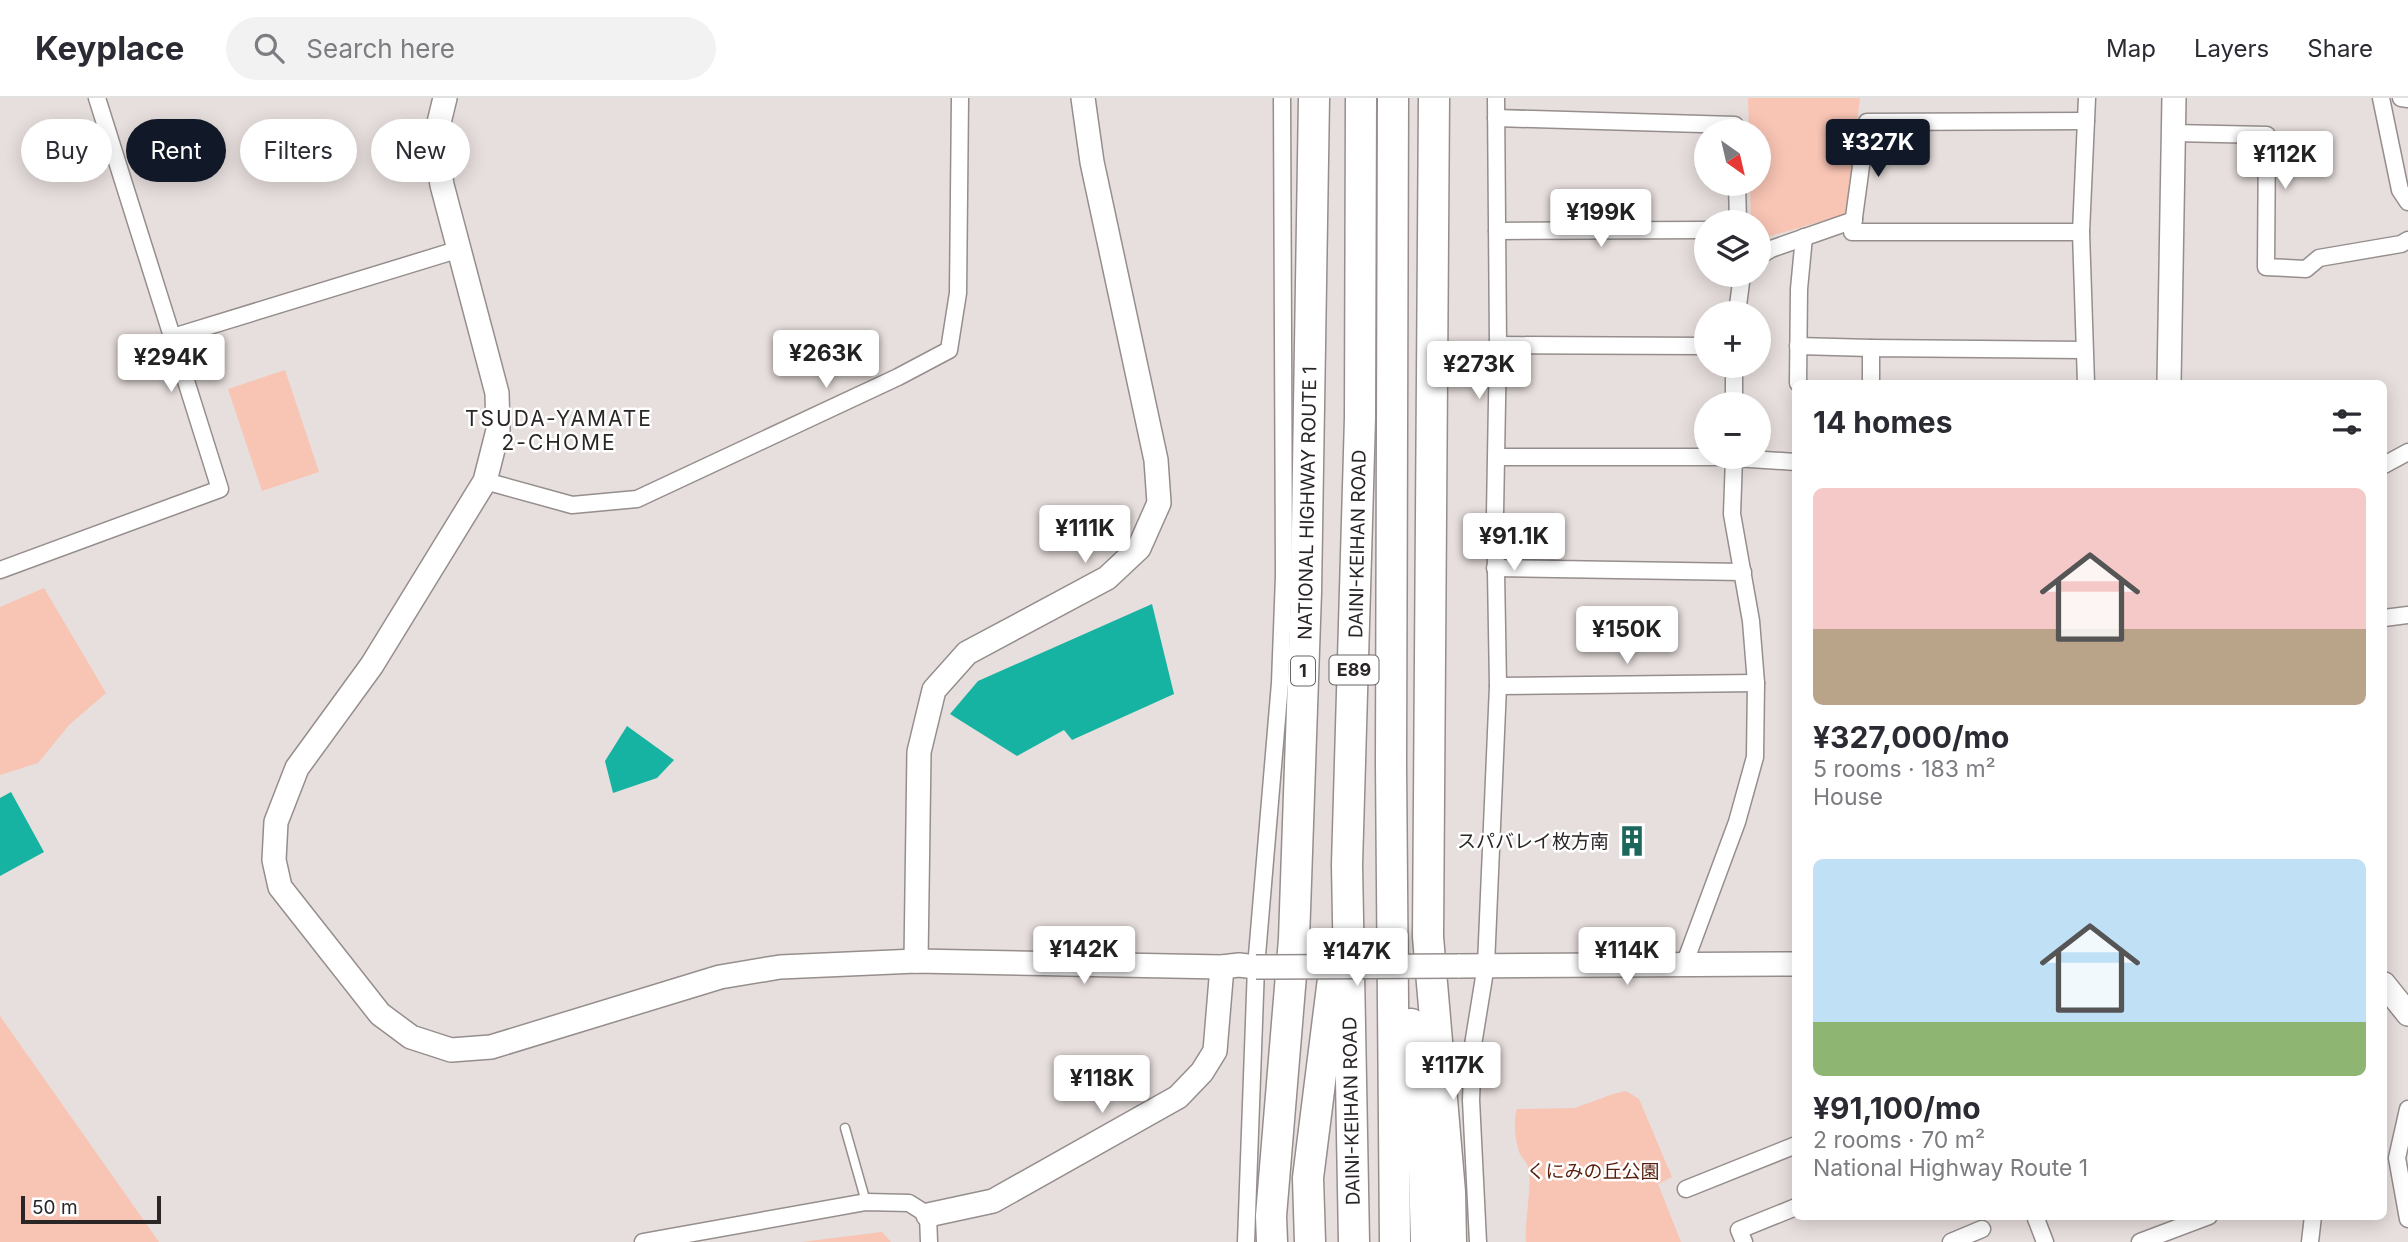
<!DOCTYPE html>
<meta charset="utf-8">
<style>
:root{--surface:#fff;--page:#f2f2f3;--text:#2b2b33;--muted:#7c7c81;--line:#e1e1e2;--accent:#111827}
body{margin:0;font-family:Inter,"Noto Sans JP",sans-serif;background:var(--page);color:var(--text);height:100vh;display:flex;flex-direction:column;font-size:26px;white-space:nowrap}
*{box-sizing:border-box;margin:0}
p{font-size:23px;color:var(--muted)}
.icon{flex:none;width:38px;height:38px;fill:none;stroke:currentColor;stroke-width:2;stroke-linecap:round;stroke-linejoin:round}
.map{position:relative;flex:1;overflow:hidden}
.drawer{position:absolute;left:1792px;top:282px;width:595px;height:840px;display:flex;flex-direction:column;background:var(--surface);border-radius:10px;box-shadow:0 4px 18px #0003}
.drawer>*{flex:none}
.top-card{position:absolute;left:21px;top:21px;width:665px;height:63px;display:flex;gap:14px}
.needle{width:46px;rotate:146deg}
.tools{position:absolute;left:1694px;top:21px;display:grid;gap:14px}
.tools a{display:grid;place-items:center;width:77px;height:77px;border-radius:50%;background:var(--surface);box-shadow:0 4px 18px #0003;font-size:35px}
.scale{position:absolute;left:21px;bottom:18px;width:140px;box-sizing:border-box;padding-left:7px;border:4px solid #292625;border-top:0;font-size:19px;line-height:24px;white-space:nowrap;color:#292625;-webkit-text-stroke:5px #fff;paint-order:stroke}
.price{position:absolute;translate:-50% -60px;padding:0 16px;border-radius:7px;background:#fff;color:#222;font-size:23px;line-height:46px;filter:drop-shadow(0 2px 4px #0008)}
.price::after{content:'';position:absolute;left:50%;top:42px;width:21px;height:16px;margin-left:-10px;background:inherit;clip-path:polygon(0 0,100% 0,50% 100%)}
.price.current{background:var(--accent);color:#fff}
ul{padding:0;list-style:none}
li{display:grid;align-content:center;gap:14px;height:371px;padding:0 21px}
li span{display:grid;place-items:center;height:217px;border-radius:10px;color:#555}
li>.icon{margin-inline-start:auto}
span .icon{width:126px;height:126px;fill:#fffc;stroke-width:1}
li b{font-size:30px}
h2{display:flex;justify-content:space-between;align-items:center;height:84px;padding:0 21px;font-size:30px}
.pill{padding:0 24px;border-radius:32px;background:var(--surface);box-shadow:0 4px 18px #0003;font-size:24px;line-height:63px}
.pill.current{background:var(--accent);color:#fff}
header{display:flex;align-items:center;gap:42px;box-sizing:border-box;height:98px;padding:0 35px;background:var(--surface);border-bottom:2px solid var(--line)}
header strong{font-size:33px}
nav{display:flex;gap:38px;margin-inline-start:auto;font-size:24px}
.search{width:490px;height:63px;background:var(--page);display:flex;align-items:center;gap:18px;box-sizing:border-box;padding:0 24px;border-radius:38px;color:var(--muted);font-size:26px}
.map>svg:first-child{display:block}
.green{fill:#f8c4b4}
.water{fill:#17b3a2}
.lines{fill:none;stroke-linecap:round;stroke-linejoin:round}
.lane-casing{stroke:#958e8c;stroke-width:11}
.street-casing{stroke:#958e8c;stroke-width:19}
.secondary-casing{stroke:#958e8c;stroke-width:26}
.highway-casing{stroke:#958e8c;stroke-width:33}
.lane{stroke:#fff;stroke-width:8}
.street{stroke:#fff;stroke-width:16}
.secondary{stroke:#fff;stroke-width:23}
.highway{stroke:#fff;stroke-width:30}
.secondary-bridge-casing{stroke:#958e8c;stroke-width:26;stroke-linecap:butt}
.secondary-bridge{stroke:#fff;stroke-width:23}
.labels{text-anchor:middle;stroke-width:5;stroke-linejoin:round;paint-order:stroke}
.shield{fill:#fff;stroke:#696766;stroke-width:2}
.shield-label{font-size:18px;font-weight:bold;fill:#292625}
.street-label{font-size:19px;fill:#292625;stroke:#fff}
.poi-label{font-size:19px;fill:#292625;stroke:#fff;text-anchor:end}
.park-label{font-size:19px;fill:#591f0d;stroke:#fff}
.neighbourhood-label{font-size:21px;letter-spacing:2px;fill:#292625;stroke:#fff}
</style>
<header>
<strong>Keyplace</strong>
<div class="search"><svg class="icon" aria-label="search" viewBox="0 0 24 24"><circle cx="10" cy="10" r="6"/><path d="M15 15l6 6"/></svg>Search here</div>
<nav><a>Map</a><a>Layers</a><a>Share</a></nav>
</header>
<div class="map">
<svg width="2408" height="1144" viewBox="0 0 2408 1144">
<rect width="100%" height="100%" fill="#e7dfdd"/>
<!-- green -->
<g class="green">
<polygon points="1748,0 1860,0 1846,116 1764,140 1759,140 1759,124 1751,124 1750,86 1759,86 1759,33 1749,33"/>
<polygon points="285,272 319,374 262,393 228,291"/>
<polygon points="44,490 106,595 69,627 38,665 0,677 0,509"/>
<polygon points="0,918 159,1144 0,1144"/>
<path d="M1626,993L1639,1001L1669,1072L1672,1079L1658,1086L1681,1144H1526C1524,1126 1533,1082 1528,1068C1526,1063 1521,1059 1519,1054C1515,1040 1513,1025 1517,1011L1575,1010L1613,996Z"/>
<polygon points="882,1134 891,1144 801,1144"/>
</g>
<!-- water -->
<g class="water">
<polygon points="1152,506 1174,596 1072,642 1064,632 1017,658 950,616 978,583"/>
<polygon points="627,628 674,662 657,680 613,695 605,663"/>
<polygon points="11,694 44,754 0,778 0,700"/>
</g>
<g class="lines">
<defs>
<polyline id="lane" points="845,1030 866,1104"/>
<g id="street">
<polyline points="2381,0 2400,92 2408,104"/>
<polyline points="2401,0 2408,1"/>
<polyline points="1496,20 1735,27 1735,33"/>
<polyline points="2173,35 2267,37 2266,169 2306,171 2319,160 2401,146 2408,142"/>
<polyline points="1737,86 1738,124"/>
<polyline points="1497,133 1706,132"/>
<polyline points="2081,134 1852,134 1867,24 2086,23"/>
<polyline points="1759,158 1771,151 1854,122"/>
<polyline points="1737,215 1742,177"/>
<polyline points="173,239 460,151"/>
<polyline points="1498,247 1706,248"/>
<polyline points="1798,248 1871,250"/>
<polyline points="1734,268 1734,306"/>
<polyline points="1798,285 1799,191 1804,139"/>
<polyline points="1871,285 1871,250 2083,252"/>
<polyline points="2086,285 2081,134 2087,0"/>
<polyline points="1497,359 1734,359"/>
<polyline points="2384,367 2408,354"/>
<polyline points="485,383 572,407 637,401 898,279 949,252 958,195 960,0"/>
<polyline points="1495,470 1743,474"/>
<polyline points="0,472 220,391 97,0"/>
<polyline points="2384,520 2408,517"/>
<polyline points="1498,588 1756,585"/>
<polyline points="1684,867 1737,724 1755,659 1756,585 1751,523 1732,416 1734,360 1796,364"/>
<polyline points="2408,1011 2397,1060 2408,1121"/>
<polyline points="1686,1091 1796,1047"/>
<polyline points="2035,1118 2045,1144"/>
<polyline points="643,1144 866,1104 909,1105 928,1117 929,1144"/>
<polyline points="1246,1144 1256,869 1280,585 1284,478 1282,0"/>
<polyline points="1478,1144 1471,1002 1473,947 1486,867 1498,588 1495,416 1498,247 1496,0"/>
<polyline points="1744,1144 1739,1132 1796,1109"/>
<polyline points="1951,1144 1982,1131"/>
<polyline points="2140,1144 2209,1118"/>
<polyline points="2310,1144 2313,1118"/>
</g>
<g id="secondary">
<polyline points="445,0 435,41 442,87 497,295 498,332 485,383 372,567 297,670 276,724 274,762 280,789 380,916 411,939 451,952 491,949 720,879 780,869 916,863 1222,869 1239,867 1256,869"/>
<polyline points="2169,285 2174,0"/>
<polyline points="916,863 919,654 934,592 967,555 1107,480 1139,450 1159,405 1156,362 1092,64 1083,0"/>
<polyline points="1458,868 1796,866"/>
<polyline points="2384,886 2408,916"/>
<polyline points="928,1117 993,1103 1178,999 1202,974 1215,953 1222,869"/>
</g>
<g id="highway">
<polyline points="1393,0 1391,667 1395,1144"/>
<polyline points="1434,0 1428,839 1450,1094 1451,1144"/>
<polyline points="1411,926 1424,1070 1426,1144"/>
<polyline points="1272,1144 1271,1118 1294,841 1306,494 1314,0"/>
<polyline points="1310,1144 1308,1080 1334,873"/>
<polyline points="1354,1144 1347,767 1360,320 1361,0"/>
</g>
</defs>
<!-- lane casing -->
<use href="#lane" class="lane-casing"/>
<!-- street casing -->
<use href="#street" class="street-casing"/>
<!-- secondary casing -->
<use href="#secondary" class="secondary-casing"/>
<!-- highway casing -->
<use href="#highway" class="highway-casing"/>
<!-- lane -->
<use href="#lane" class="lane"/>
<!-- street -->
<use href="#street" class="street"/>
<!-- secondary -->
<use href="#secondary" class="secondary"/>
<!-- highway -->
<use href="#highway" class="highway"/>
<defs>
<polyline id="secondary-bridge" points="1256,869 1458,868"/>
</defs>
<!-- secondary-bridge casing -->
<use href="#secondary-bridge" class="secondary-bridge-casing"/>
<!-- secondary-bridge -->
<use href="#secondary-bridge" class="secondary-bridge"/>
</g>
<!-- icons -->
<defs>
<symbol id="building-bare" viewBox="-9 -9 18 18"><path d="M-4-6H4V6H1V3H-1V6H-4ZM-2.5-4.3h1.7v1.8h-1.7ZM.8-4.3h1.7v1.8H.8ZM-2.5-1h1.7V.8h-1.7ZM.8-1h1.7V.8H.8Z" fill="#1c665c" stroke="#fff" stroke-width="2.5" paint-order="stroke"/></symbol>
</defs>
<g fill-rule="evenodd">
<use href="#building-bare" x="1610" y="721" width="44" height="44"/>
</g>
<g class="labels">
<!-- shield labels -->
<g class="shield">
<rect x="1329.5" y="557.5" width="49" height="29" rx="5"/>
<rect x="1291" y="558.5" width="24" height="29" rx="5"/>
</g>
<g class="shield-label">
<text x="1354" y="578">E89</text>
<text x="1303" y="579">1</text>
</g>
<!-- street labels -->
<g class="street-label">
<text transform="translate(1307 405) rotate(-89)" y="7">NATIONAL HIGHWAY ROUTE 1</text>
<text transform="translate(1357 446) rotate(-89)" y="7">DAINI-KEIHAN ROAD</text>
<text transform="translate(1351 1013) rotate(-91)" y="7">DAINI-KEIHAN ROAD</text>
</g>
<!-- poi labels -->
<g class="poi-label">
<text x="1609" y="750">スパバレイ枚方南</text>
</g>
<!-- park labels -->
<g class="park-label">
<text x="1593" y="1080">くにみの丘公園</text>
</g>
<!-- neighbourhood labels -->
<g class="neighbourhood-label">
<text x="559" y="328">TSUDA-YAMATE<tspan x="559" dy="24">2-CHOME</tspan></text>
</g>
</g>
</svg>
<div class="tools">
<a><svg class="needle" viewBox="-14 -14 28 28"><path d="M0-13l5 13h-10z" fill="#e53935"/><path d="M0 13l5-13h-10z" fill="#7c7c81"/></svg></a>
<a><svg class="icon" aria-label="layers" viewBox="0 0 24 24"><path d="M12 4l9 5-9 5-9-5zM3 14l9 5 9-5"/></svg></a>
<a>+</a>
<a>−</a>
</div>
<div class="scale">50 m</div>
<b class="price current" style="left:1878px;top:81px">¥327K</b>
<b class="price" style="left:2285px;top:93px">¥112K</b>
<b class="price" style="left:1601px;top:151px">¥199K</b>
<b class="price" style="left:826px;top:292px">¥263K</b>
<b class="price" style="left:171px;top:296px">¥294K</b>
<b class="price" style="left:1479px;top:303px">¥273K</b>
<b class="price" style="left:1085px;top:467px">¥111K</b>
<b class="price" style="left:1514px;top:475px">¥91.1K</b>
<b class="price" style="left:1627px;top:568px">¥150K</b>
<b class="price" style="left:1084px;top:888px">¥142K</b>
<b class="price" style="left:1627px;top:889px">¥114K</b>
<b class="price" style="left:1357px;top:890px">¥147K</b>
<b class="price" style="left:1453px;top:1004px">¥117K</b>
<b class="price" style="left:1102px;top:1017px">¥118K</b>
<div class="top-card">
<a class="pill">Buy</a>
<a class="pill current">Rent</a>
<a class="pill">Filters</a>
<a class="pill">New</a>
</div>
<section class="drawer">
<h2>14 homes<svg class="icon" aria-label="filters" viewBox="0 0 24 24"><path d="M4 7h16M4 17h16"/><circle cx="9" cy="7" r="2"/><circle cx="15" cy="17" r="2"/></svg></h2>
<ul>
<li><span style="background:linear-gradient(#f6c9c9 65%,#b9a48a 0)"><svg class="icon" aria-label="home" viewBox="0 0 24 24"><path d="M3 11l9-7 9 7M6 9v11h12V9"/></svg></span><div><b>¥327,000/mo</b><p>5 rooms · 183 m²</p><p>House</p></div></li>
<li><span style="background:linear-gradient(#bfe0f5 75%,#8fb573 0)"><svg class="icon" aria-label="home" viewBox="0 0 24 24"><path d="M3 11l9-7 9 7M6 9v11h12V9"/></svg></span><div><b>¥91,100/mo</b><p>2 rooms · 70 m²</p><p>National Highway Route 1</p></div></li>
</ul>
</section>
</div>
